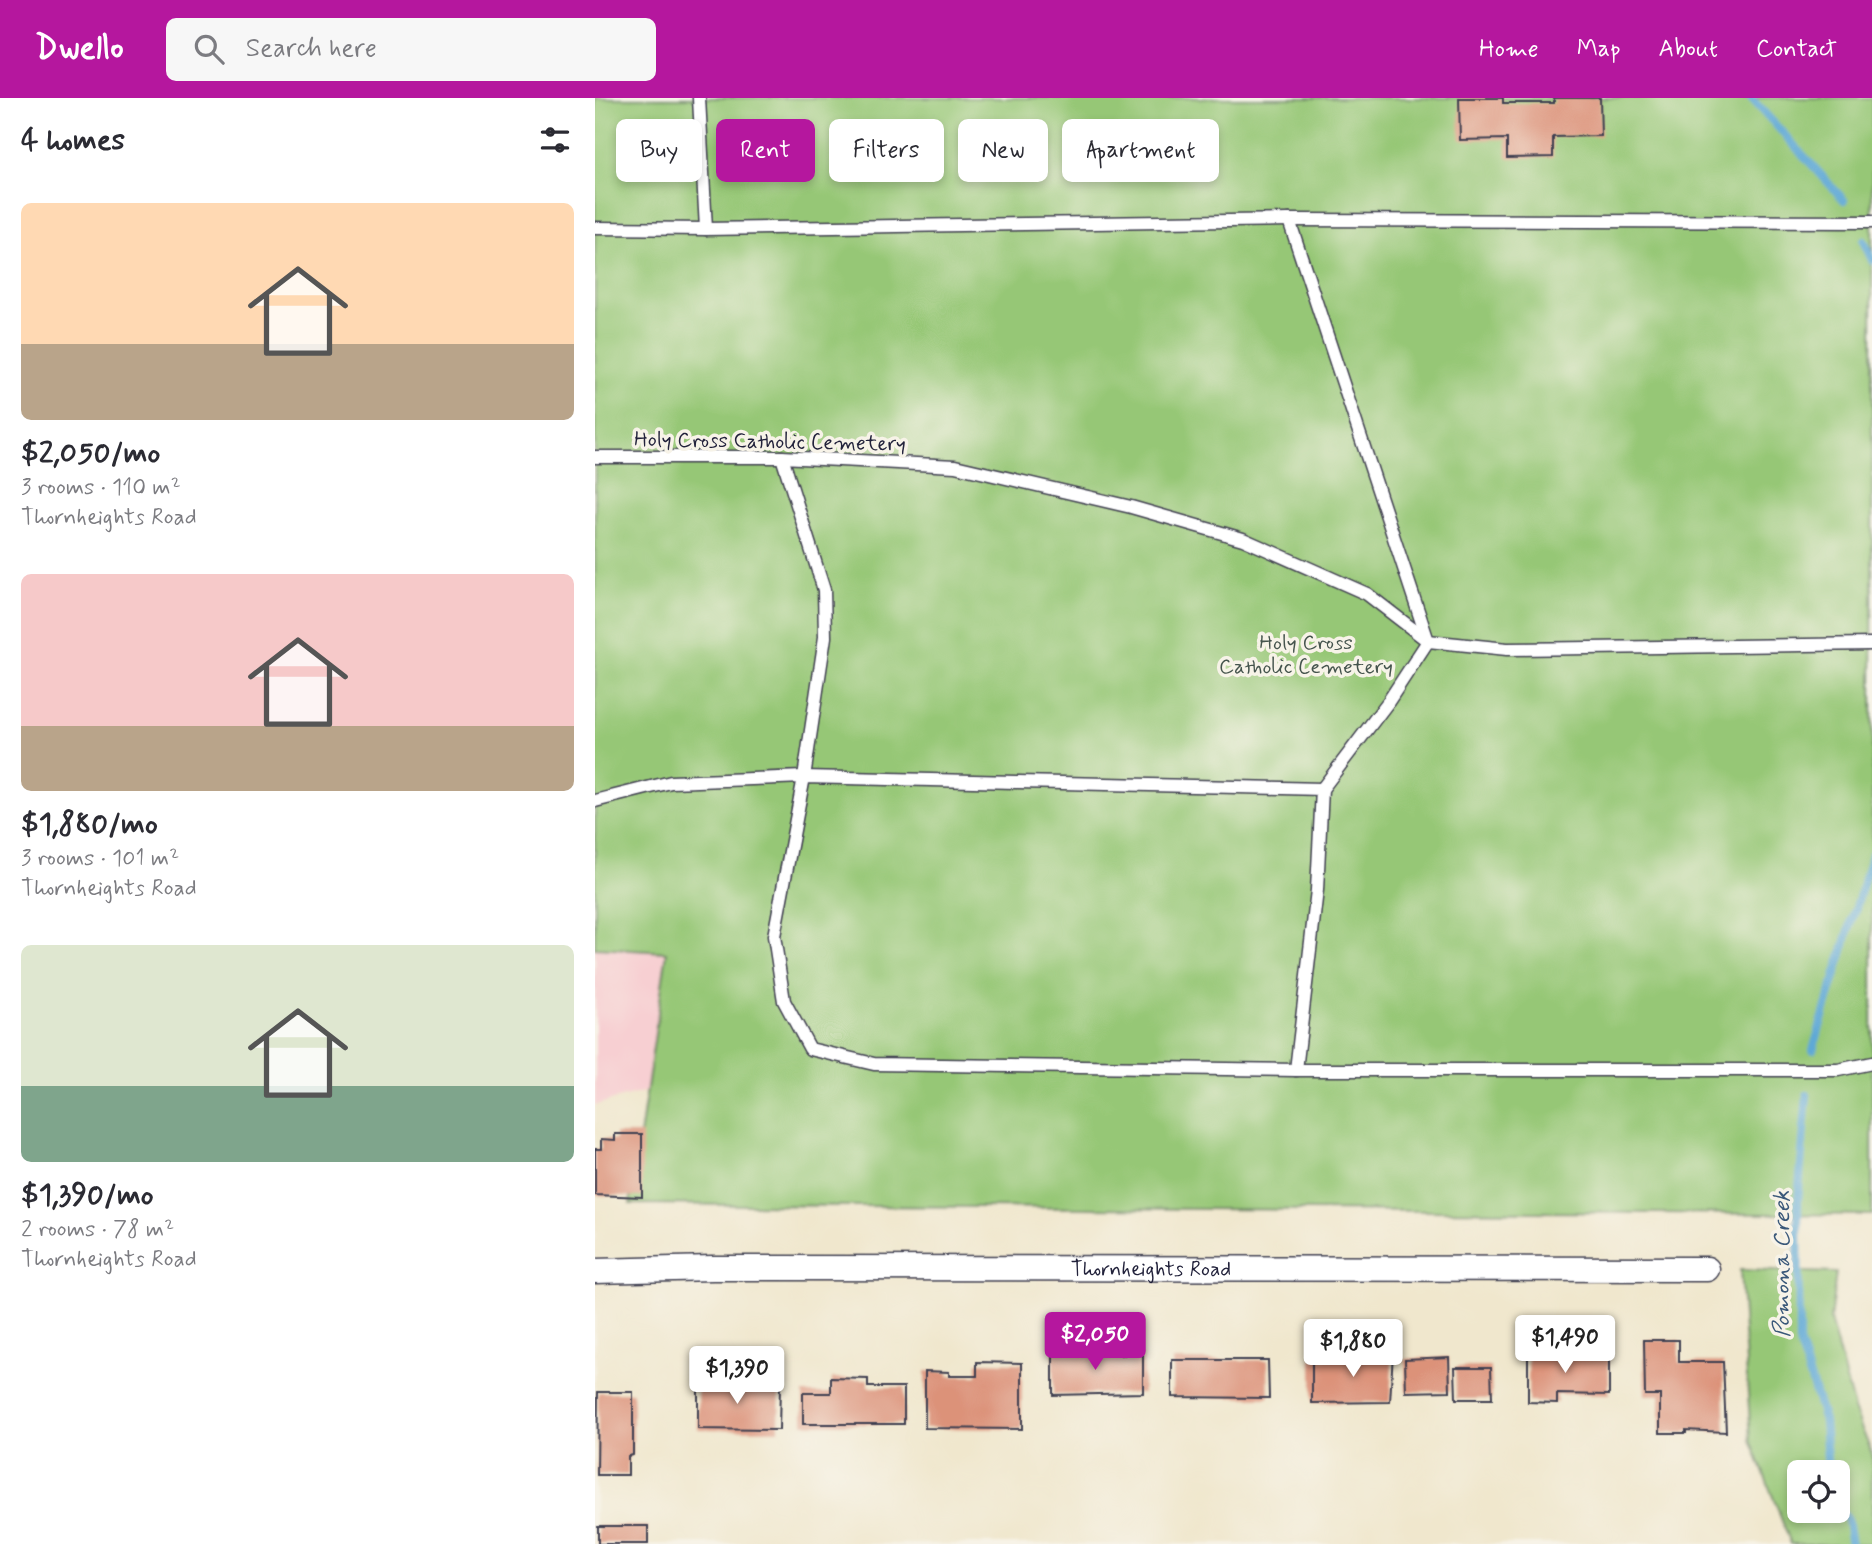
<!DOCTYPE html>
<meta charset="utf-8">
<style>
:root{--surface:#fff;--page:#f7f7f7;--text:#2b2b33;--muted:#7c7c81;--accent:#b5179e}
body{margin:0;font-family:Mynerve,sans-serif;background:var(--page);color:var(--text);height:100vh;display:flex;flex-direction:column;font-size:26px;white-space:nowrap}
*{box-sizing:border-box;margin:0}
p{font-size:23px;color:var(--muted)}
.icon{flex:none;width:38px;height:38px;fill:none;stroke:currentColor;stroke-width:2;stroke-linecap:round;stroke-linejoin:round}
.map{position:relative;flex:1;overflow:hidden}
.details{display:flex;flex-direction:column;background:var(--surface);width:595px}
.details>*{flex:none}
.banner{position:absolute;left:21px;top:21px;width:665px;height:63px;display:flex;gap:14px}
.fabs{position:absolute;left:1192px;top:1362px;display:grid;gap:14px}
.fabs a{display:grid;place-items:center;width:63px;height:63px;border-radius:10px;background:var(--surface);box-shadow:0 4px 10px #0003;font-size:35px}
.price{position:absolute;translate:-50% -60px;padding:0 16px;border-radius:7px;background:#fff;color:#222;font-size:23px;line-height:46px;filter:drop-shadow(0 2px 4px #0008)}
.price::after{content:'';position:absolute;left:50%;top:42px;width:21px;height:16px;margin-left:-10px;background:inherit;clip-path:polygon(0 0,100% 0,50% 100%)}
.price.active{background:var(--accent);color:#fff}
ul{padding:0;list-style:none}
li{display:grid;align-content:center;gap:14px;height:371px;padding:0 21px}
li span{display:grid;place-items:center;height:217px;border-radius:10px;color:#555}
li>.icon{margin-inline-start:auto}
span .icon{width:126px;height:126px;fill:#fffc;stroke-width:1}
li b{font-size:30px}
h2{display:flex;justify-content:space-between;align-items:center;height:84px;padding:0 21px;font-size:30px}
.tag{padding:0 24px;border-radius:10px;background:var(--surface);box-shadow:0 4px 10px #0003;font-size:24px;line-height:63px}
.tag.active{background:var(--accent);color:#fff}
header{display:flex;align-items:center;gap:42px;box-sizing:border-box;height:98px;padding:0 35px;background:var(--accent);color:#fff}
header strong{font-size:33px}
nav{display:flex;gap:38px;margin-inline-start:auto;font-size:24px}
.search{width:490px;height:63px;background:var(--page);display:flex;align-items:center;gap:18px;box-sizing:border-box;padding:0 24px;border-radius:10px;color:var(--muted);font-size:26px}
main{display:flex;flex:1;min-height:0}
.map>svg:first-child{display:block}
.built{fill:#f7cfd2}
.green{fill:#96c776;stroke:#5c7458;stroke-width:2;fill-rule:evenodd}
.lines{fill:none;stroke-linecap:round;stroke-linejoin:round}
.stream{stroke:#5ea9d6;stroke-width:8}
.building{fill:#dc9279}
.lane-casing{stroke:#414051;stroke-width:15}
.street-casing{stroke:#414051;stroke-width:27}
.lane{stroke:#fff;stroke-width:12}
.street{stroke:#fff;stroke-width:24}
.labels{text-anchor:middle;stroke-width:7;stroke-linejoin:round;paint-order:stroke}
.street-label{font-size:21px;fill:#22223b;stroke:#f7f3e8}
.park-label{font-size:21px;fill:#45544d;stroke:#f7f3e8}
.water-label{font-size:23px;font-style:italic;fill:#3a5879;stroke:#f7f3e8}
</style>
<header>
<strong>Dwello</strong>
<div class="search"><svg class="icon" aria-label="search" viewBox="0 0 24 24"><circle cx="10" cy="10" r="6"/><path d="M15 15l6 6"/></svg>Search here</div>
<nav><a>Home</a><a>Map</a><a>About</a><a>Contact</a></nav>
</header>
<main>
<section class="details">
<h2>4 homes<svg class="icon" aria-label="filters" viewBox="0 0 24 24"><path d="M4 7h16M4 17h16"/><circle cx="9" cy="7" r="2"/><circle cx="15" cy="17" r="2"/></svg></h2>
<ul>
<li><span style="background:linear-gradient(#ffd9b3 65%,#b9a48a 0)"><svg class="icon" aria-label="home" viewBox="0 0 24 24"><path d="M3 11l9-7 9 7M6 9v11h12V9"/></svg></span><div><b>$2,050/mo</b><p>3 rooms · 110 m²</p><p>Thornheights Road</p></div></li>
<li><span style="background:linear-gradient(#f6c9c9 70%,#b9a48a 0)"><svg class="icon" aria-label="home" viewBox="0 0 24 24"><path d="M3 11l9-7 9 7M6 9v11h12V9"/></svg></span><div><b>$1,880/mo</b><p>3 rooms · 101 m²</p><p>Thornheights Road</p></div></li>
<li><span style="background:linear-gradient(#dfe7d0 65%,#7fa58c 0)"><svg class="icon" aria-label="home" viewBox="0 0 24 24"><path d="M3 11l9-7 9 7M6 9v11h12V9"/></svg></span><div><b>$1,390/mo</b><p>2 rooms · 78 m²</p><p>Thornheights Road</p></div></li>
</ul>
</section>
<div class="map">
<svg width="1277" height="1446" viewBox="0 0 1277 1446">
<rect width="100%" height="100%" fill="#f7f3e8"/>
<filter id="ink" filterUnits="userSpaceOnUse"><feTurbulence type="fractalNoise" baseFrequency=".0143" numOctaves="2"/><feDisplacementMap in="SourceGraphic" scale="14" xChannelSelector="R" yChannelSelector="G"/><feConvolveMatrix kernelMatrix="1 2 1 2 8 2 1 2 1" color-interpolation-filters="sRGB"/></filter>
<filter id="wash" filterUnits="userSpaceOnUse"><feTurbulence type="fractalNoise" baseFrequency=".00686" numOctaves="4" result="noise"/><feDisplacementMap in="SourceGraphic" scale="28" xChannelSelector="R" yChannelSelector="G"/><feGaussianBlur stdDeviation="1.57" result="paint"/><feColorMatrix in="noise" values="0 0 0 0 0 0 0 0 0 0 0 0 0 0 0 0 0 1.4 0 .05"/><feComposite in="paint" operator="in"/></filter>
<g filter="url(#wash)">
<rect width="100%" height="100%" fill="#f0e7cd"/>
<!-- built -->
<polygon class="built" points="0,850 72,853 52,993 0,1007"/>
<!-- green -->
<g class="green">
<polygon points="0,0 1277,0 1277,1117 35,1106 72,854 0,850"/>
<path d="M1145,1172L1241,1175L1235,1222L1259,1311L1277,1356V1446H1196L1156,1342ZM1204,1374H1242V1412H1204Z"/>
</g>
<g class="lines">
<!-- stream -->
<g class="stream">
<polyline points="1156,0 1249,102"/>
<polyline points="1268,143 1277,162"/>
<polyline points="1218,952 1277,756"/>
<polyline points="1212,997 1203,1102 1204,1244 1229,1323 1233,1374"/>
<polyline points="1242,1408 1252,1422 1256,1446"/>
</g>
</g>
<g id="blocks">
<!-- building -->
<g class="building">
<polygon points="864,0 908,0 908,5 959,5 959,0 1005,0 1006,38 958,39 958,59 912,60 912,41 865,42"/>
<polygon points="20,1036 47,1036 47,1099 0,1097 0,1051 6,1051 6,1041 20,1042"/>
<polygon points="1049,1242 1084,1242 1084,1264 1128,1264 1131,1334 1091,1332 1091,1335 1065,1335 1065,1297 1050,1297"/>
<polygon points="458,1246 488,1247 488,1257 548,1257 548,1295 458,1297"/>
<polygon points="933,1250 963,1250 962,1257 1014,1257 1014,1297 962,1296 962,1305 933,1304"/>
<polygon points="798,1254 795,1304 717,1305 717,1261 764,1261 764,1255"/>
<polygon points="854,1259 855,1293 811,1294 810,1261"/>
<polygon points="577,1262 673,1262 674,1300 577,1299"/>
<polygon points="382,1264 427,1265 427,1331 330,1330 330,1273 354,1274 354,1278 382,1278"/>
<polygon points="860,1269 896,1269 897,1301 861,1301"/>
<polygon points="103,1279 133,1280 133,1287 185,1287 184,1332 103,1331"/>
<polygon points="236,1280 273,1281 273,1289 309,1289 309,1326 208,1326 208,1295 236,1295"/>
<polygon points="3,1294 38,1294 38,1357 33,1358 33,1377 2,1377"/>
<rect x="3" y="1428" width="50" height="18"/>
</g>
</g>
</g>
<g filter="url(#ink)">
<use href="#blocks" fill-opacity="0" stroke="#414051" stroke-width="2"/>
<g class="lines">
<defs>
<g id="lane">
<polyline points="104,0 111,131"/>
<polyline points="694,122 833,543 793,604 727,691 722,792 701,972"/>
<polyline points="0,130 111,131 694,122 1277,124"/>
<polyline points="0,359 187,359 360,368 536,409 648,441 772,496 833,543 912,551 1277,546"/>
<polyline points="187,359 229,492 230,539 209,679 179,838 189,903 215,951 279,966 701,972 1243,972 1277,965"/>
<polyline points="0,703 76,684 209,679 727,691"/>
</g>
<g id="street">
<path id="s1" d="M0,1173L118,1170L1112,1171"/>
</g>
</defs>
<!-- lane casing -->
<use href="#lane" class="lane-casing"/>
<!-- street casing -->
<use href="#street" class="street-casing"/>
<!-- lane -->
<use href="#lane" class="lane"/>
<!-- street -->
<use href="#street" class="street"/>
</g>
</g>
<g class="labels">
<!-- street labels -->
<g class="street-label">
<text transform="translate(175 343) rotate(1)" y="7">Holy Cross Catholic Cemetery</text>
<text dy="7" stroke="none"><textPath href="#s1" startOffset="556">Thornheights Road</textPath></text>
</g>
<!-- park labels -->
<g class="park-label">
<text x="711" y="551">Holy Cross<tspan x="711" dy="24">Catholic Cemetery</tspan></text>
</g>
<!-- water labels -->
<g class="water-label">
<text transform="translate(1186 1166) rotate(-90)" y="8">Pomona Creek</text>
</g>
</g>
</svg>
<div class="fabs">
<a><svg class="icon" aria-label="locate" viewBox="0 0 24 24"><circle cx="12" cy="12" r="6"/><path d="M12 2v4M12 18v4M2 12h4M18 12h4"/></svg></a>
</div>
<b class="price active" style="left:500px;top:1274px">$2,050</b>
<b class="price" style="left:970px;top:1277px">$1,490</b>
<b class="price" style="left:758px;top:1281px">$1,880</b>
<b class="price" style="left:142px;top:1308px">$1,390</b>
<div class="banner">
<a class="tag">Buy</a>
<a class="tag active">Rent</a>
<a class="tag">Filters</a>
<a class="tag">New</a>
<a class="tag">Apartment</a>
</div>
</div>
</main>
